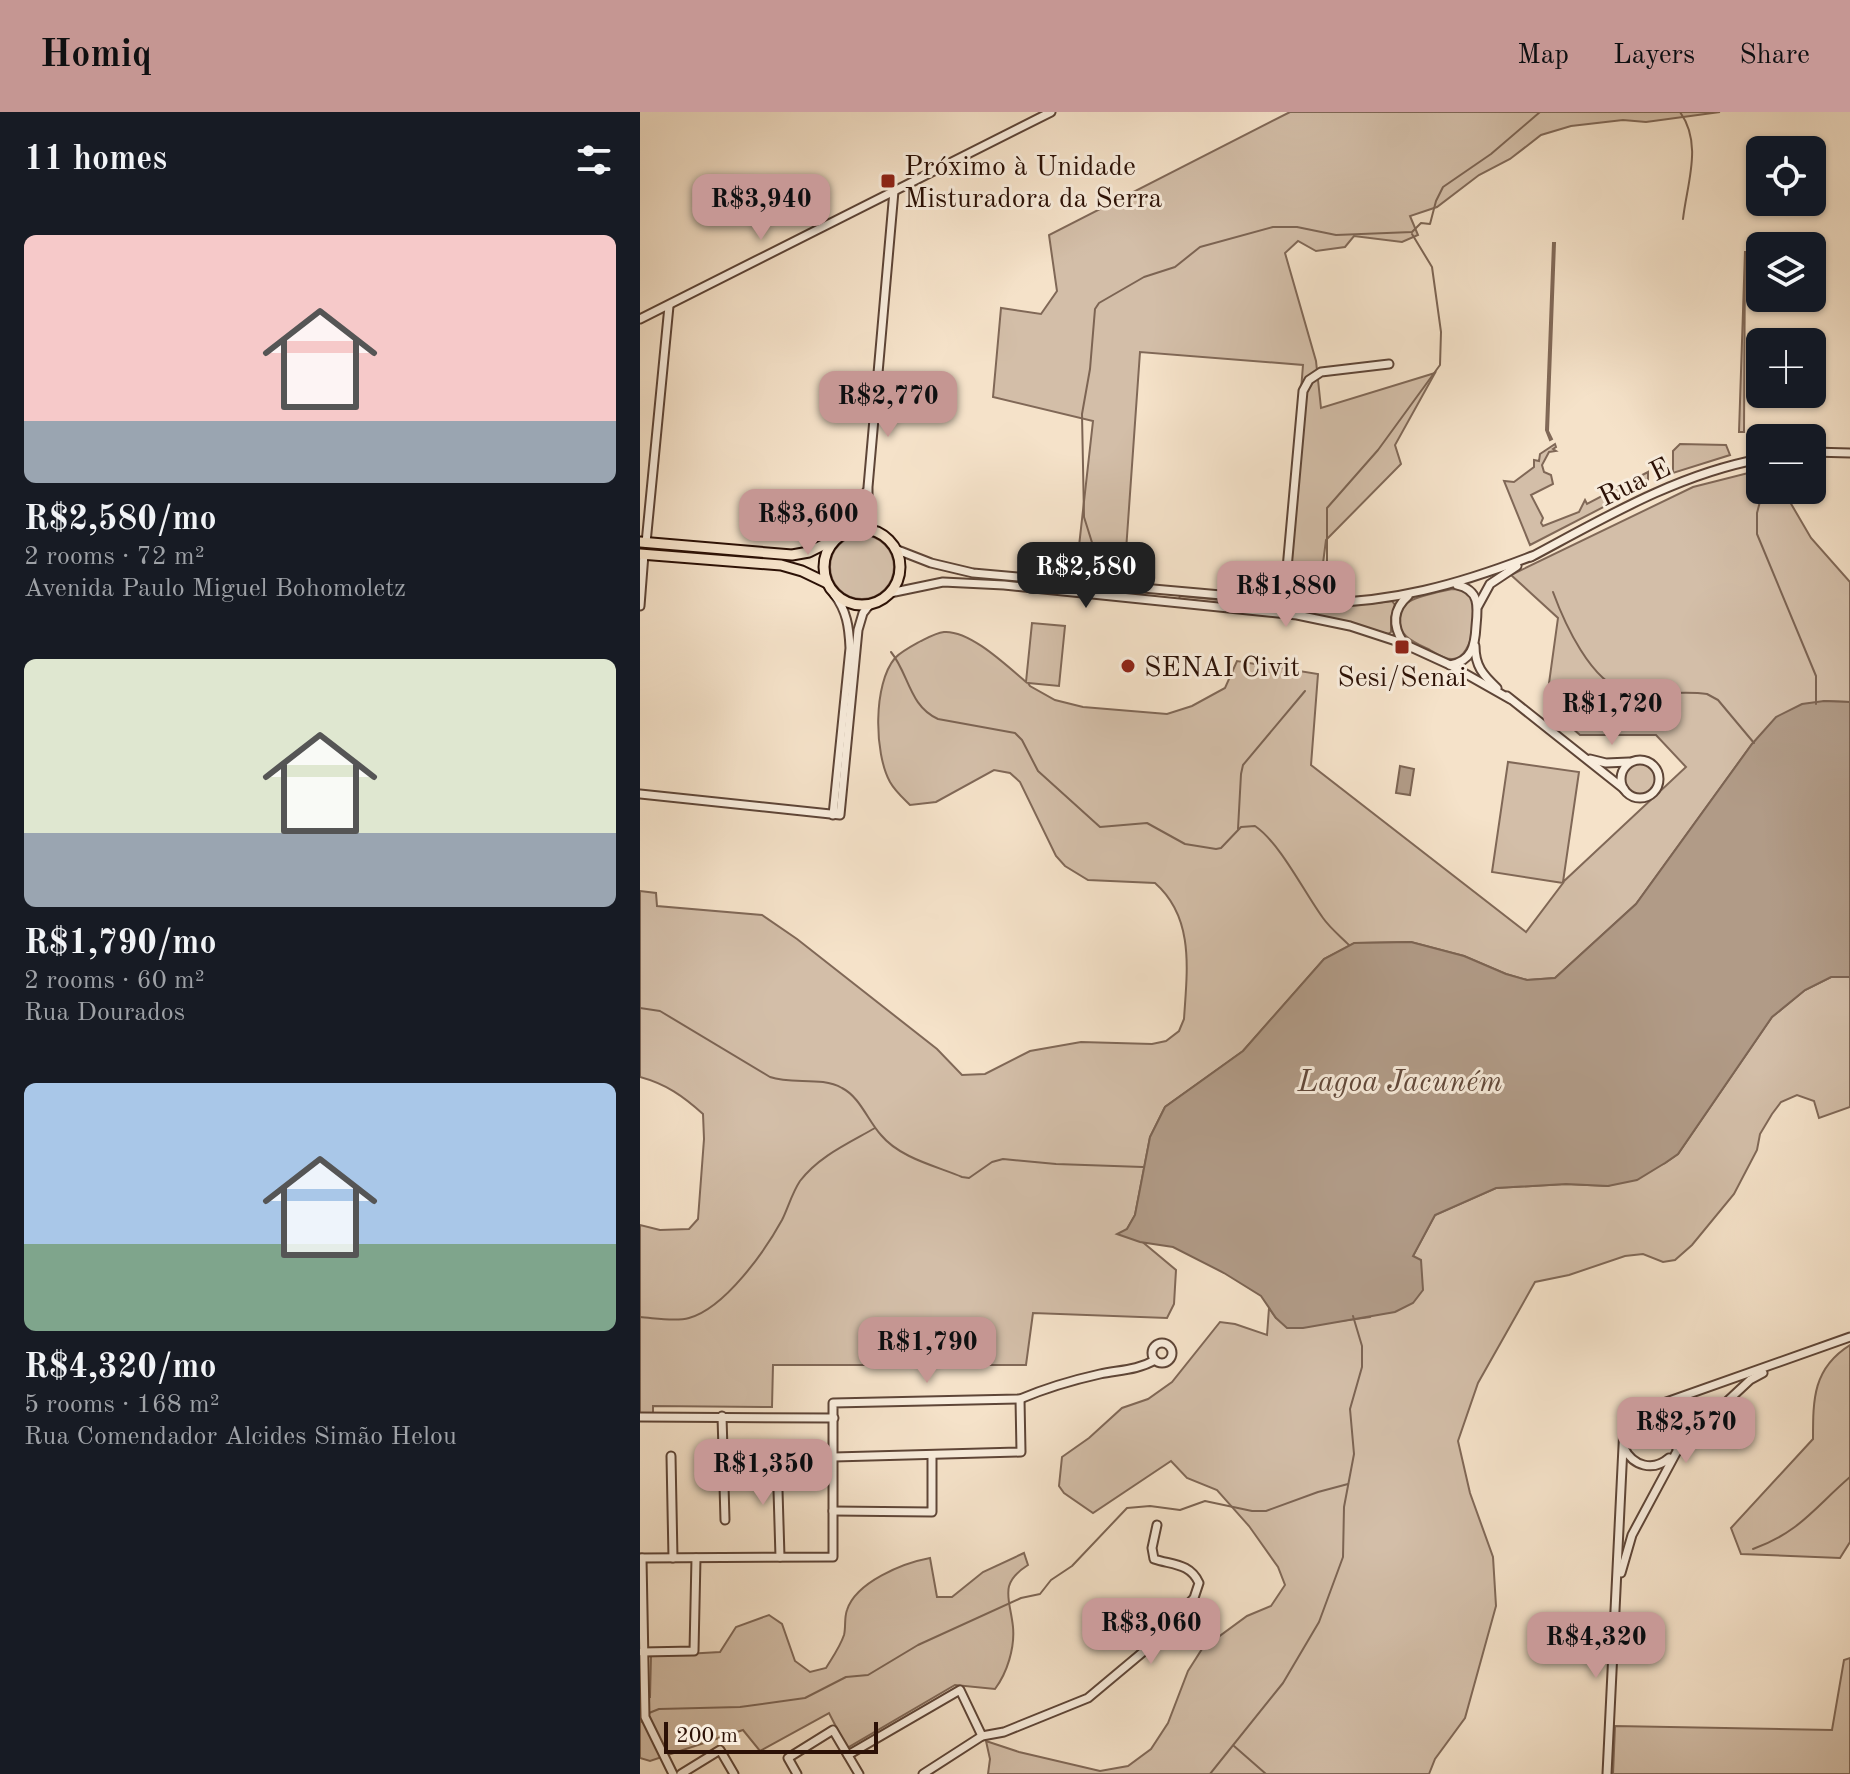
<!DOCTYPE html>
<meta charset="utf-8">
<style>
:root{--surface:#171b24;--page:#20242c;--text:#f1f3f6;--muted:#9ea1a6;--accent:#c59692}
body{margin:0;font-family:"Old Standard TT",serif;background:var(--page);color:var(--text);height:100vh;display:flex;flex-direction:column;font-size:30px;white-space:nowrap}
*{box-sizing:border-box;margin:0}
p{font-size:26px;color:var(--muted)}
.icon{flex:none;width:44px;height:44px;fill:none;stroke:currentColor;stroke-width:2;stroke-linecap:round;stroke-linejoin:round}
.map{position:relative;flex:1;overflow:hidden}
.drawer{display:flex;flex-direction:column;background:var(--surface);width:640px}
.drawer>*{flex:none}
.fabs{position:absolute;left:1106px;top:24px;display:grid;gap:16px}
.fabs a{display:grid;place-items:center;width:80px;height:80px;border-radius:12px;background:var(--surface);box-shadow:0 2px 6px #0004;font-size:40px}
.scale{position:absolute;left:24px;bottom:20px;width:214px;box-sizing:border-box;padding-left:8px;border:4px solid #2c1106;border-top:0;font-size:22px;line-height:28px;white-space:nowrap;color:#2c1106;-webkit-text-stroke:6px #f8ecdc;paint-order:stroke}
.price{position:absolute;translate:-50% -68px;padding:0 18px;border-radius:16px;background:var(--accent);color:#111;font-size:26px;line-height:52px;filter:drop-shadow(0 2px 4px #0008)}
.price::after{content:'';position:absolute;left:50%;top:48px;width:24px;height:18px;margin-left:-12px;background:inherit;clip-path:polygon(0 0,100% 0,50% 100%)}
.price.selected{background:#222;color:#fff}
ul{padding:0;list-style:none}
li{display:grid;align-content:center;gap:16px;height:424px;padding:0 24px}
li span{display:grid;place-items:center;height:248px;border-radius:12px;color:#555}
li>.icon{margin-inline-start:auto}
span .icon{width:144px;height:144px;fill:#fffc;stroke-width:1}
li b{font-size:34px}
h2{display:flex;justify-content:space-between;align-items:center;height:96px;padding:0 24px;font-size:34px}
header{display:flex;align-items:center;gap:48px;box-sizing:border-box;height:112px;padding:0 40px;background:var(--accent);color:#111}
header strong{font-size:38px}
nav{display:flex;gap:44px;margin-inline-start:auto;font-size:28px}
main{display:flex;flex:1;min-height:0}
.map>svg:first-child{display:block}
.green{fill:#d3bea8;stroke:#806857;stroke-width:2}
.water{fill:#b19b87;stroke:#7c6453;stroke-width:2}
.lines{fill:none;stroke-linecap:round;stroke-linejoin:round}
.stream{stroke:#7c6453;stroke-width:2}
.minor-casing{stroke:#5e4537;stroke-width:11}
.major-casing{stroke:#2c1106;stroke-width:13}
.minor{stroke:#f8ecdc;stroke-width:7}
.major{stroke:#f5e2c9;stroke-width:9}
.poi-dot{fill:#8f2418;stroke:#f8ecdc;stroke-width:3}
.labels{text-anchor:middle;stroke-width:6;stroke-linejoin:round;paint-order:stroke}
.poi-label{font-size:28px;fill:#2c1106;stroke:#f8ecdc;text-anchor:start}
.street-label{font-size:28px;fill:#2c1106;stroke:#f8ecdc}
.water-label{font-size:30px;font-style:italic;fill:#61483a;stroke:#f8ecdc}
</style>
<header>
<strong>Homiq</strong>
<nav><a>Map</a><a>Layers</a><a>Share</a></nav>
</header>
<main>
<section class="drawer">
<h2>11 homes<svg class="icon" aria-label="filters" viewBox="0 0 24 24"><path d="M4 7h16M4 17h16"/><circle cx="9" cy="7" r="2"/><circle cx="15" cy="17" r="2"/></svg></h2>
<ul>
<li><span style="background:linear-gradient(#f6c9c9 75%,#9aa5b1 0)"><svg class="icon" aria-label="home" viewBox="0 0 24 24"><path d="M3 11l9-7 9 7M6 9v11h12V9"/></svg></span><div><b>R$2,580/mo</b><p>2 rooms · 72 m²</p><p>Avenida Paulo Miguel Bohomoletz</p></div></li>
<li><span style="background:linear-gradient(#dfe7d0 70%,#9aa5b1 0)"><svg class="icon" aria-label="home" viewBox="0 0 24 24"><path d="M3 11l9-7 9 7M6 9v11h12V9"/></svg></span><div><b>R$1,790/mo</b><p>2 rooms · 60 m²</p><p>Rua Dourados</p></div></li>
<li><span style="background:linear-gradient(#a9c7e8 65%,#7fa58c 0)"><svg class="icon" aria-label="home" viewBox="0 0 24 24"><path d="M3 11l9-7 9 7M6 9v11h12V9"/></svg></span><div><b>R$4,320/mo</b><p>5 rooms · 168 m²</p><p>Rua Comendador Alcides Simão Helou</p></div></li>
</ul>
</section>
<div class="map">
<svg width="1210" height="1662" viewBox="0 0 1210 1662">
<rect width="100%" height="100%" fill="#f5e2c9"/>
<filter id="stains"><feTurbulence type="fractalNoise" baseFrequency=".0025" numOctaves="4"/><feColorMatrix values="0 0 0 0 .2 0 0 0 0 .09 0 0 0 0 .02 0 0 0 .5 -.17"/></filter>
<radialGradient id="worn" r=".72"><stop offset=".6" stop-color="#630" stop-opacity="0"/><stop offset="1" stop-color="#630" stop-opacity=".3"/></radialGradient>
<!-- green -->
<g class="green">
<polygon points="650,0 1080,0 1006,10 983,8 931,14 901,23 870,47 839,63 797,95 770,104 778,123 762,130 714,124 705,135 676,139 658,129 645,141 676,249 681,296 795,261 755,333 761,352 686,428 679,482 645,480 663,253 500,240 484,467 436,461 453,309 353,285 361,196 401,202 417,179 409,123"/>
<polygon points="913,131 915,131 908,319 912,327 910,328 906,318"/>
<polygon points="1105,139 1104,320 1099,320"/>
<polygon points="915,332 916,335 913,337 916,339 909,340 902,353 904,360 911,363 913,372 891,383 903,406 901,411 903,414 939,400 945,388 947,392 1008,360 1008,372 890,433 864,369 874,370 894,355 894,348 899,349 900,342"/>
<polygon points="1040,332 1086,333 1090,343 1033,361 1033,339"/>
<path d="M1120,358V378H1143L1171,426L1210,470V590L1184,589L1112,632L996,792L915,866L887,868L866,862L824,844L771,830L715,831L684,847L603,939L525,995L510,1025L495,1103L487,1117L536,1158L534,1192L527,1206L393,1201L386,1253H133L132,1295L13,1294V1301H0V1113L20,1118L49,1117L58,1107L64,1027L63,1002C43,984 26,972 0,965V779L16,781L17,794L122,803L157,827L297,937L322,963L345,962L390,939L441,930L512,932L526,929L539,919L544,907C547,859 555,806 515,771L448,768L425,754L416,744L380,670L370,661L354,658L296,690L270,693C263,686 255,679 250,670C234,641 233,572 255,546C262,539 272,534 281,529C287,526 296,521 304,520C330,518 367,554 386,570L392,511L425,514L419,574L388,571L390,574L415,588L443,595L527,602L552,594L585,576L597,549L678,562L671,653L886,820L923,771L852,760L868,650L939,660L923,770L1046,655L1016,623H940L906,593L918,506L871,463L1053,375Z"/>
<circle cx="222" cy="455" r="32"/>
<path d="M812,477C818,477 824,477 829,482C840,494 834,545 813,547C805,548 797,542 790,538C776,531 756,524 759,504C761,498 764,492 770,489C781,483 799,480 812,477Z"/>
<path d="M540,484C612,491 680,499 752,489L755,493L751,506V520L748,522L665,500L539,487Z"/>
<circle cx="1000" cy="667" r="16"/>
<polygon points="1191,865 1210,865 1210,995 1179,1006 1174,989 1157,983 1141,990 1132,1002 1120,1022 1117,1038 1094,1082 1052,1133 1035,1148 1023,1150 1003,1142 985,1144 929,1163 895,1170 838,1271 818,1329 830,1381 853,1445 856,1494 825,1606 795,1647 789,1662 348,1662 350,1647 346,1629 379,1640 460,1659 488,1654 511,1637 528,1611 548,1559 562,1537 607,1504 631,1494 645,1473 638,1455 609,1414 577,1378 547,1366 531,1349 453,1401 424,1381 419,1374 422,1345 449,1326 482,1296 508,1287 532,1270 580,1210 595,1212 627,1223 629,1196 636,1206 685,1211 730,1205 773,1144 795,1103 856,1076 926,1072 968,1074 1025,1051 1038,1042 1132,905 1165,878"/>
<path d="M1210,1233V1430L1200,1446L1101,1442L1091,1416L1173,1327C1173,1287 1173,1256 1210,1233Z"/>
<path d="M384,1441L388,1453C358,1472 370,1486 373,1515C375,1536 367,1561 355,1577L315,1573L207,1636L189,1601L120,1639L103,1618L10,1649L0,1646V1585H10L11,1544L80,1540L96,1515L129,1503L142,1512L155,1549L170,1560L186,1556C192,1546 200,1535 204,1523C206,1515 204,1506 207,1498C216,1470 263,1451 290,1446L297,1485H312L343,1460Z"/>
<polygon points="1210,1546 1210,1662 973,1662 975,1614 1192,1618 1204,1548"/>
</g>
<!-- water -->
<g class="water">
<polygon points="1184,589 1210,590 1210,865 1191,865 1165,878 1132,905 1038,1042 1025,1051 997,1068 968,1074 926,1072 856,1076 795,1103 773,1144 781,1148 783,1178 773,1191 755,1200 663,1216 647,1216 636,1206 621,1184 584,1161 533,1135 500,1130 477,1122 487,1117 495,1103 510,1025 525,995 603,939 684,847 714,831 771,830 824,844 866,862 887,868 915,866 996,792 1112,632 1136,605 1162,592"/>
<polygon points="760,654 774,657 770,683 756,681"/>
</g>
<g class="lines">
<!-- stream -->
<g class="stream">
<path d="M1040,0C1063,32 1047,71 1043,107"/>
<polyline points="1123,378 1117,401 1117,422 1176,564 1176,592"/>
<polyline points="451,455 455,440 444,405 442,302 450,257 455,197 459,191 504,165 535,155 560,135 633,115 657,115 696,123 772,120 781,111 790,112 796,89 803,75 851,42 900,0"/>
<path d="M913,480C924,510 951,571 986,579C1012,585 1041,578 1067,582L1078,588L1114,631"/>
<polyline points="682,481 687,458 687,396 738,338 800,253 801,220 792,155 772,122"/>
<path d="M251,540C269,562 269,594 298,607L375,621L382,628L398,659L460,715L507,711L545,732L576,737L581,736L601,715L615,714C640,731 664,780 683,806C690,816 700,824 709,833"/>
<polyline points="598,717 601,662 603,653 665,579"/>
<path d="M0,896L20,899L130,965C152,973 181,964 202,976C220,985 228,1009 241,1023C260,1046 296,1054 322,1065L329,1066L352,1050L363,1047L416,1052L503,1055"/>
<path d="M0,1205C15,1206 35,1210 49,1206C85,1196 125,1139 142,1108C148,1096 152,1081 160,1069C179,1044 209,1031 235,1016"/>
<path d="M1113,1437C1160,1420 1174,1396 1210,1365"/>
<polyline points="9,1601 19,1597 100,1595 165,1586 206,1565 228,1563 278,1533 381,1486 400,1482 411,1468 432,1454 487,1396 510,1394 540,1398 565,1389 612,1399 626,1399 678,1380 708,1372"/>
<polyline points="0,1610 1,1610"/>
<polyline points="594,1634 626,1662"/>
<polyline points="570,1662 643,1571 679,1510 703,1445 704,1395 714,1342 710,1297 722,1255 722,1234 713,1204"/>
</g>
<defs>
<g id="minor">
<polyline points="0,207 411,0"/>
<polyline points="1172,340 1210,341"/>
<polyline points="233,419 228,401 228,375 254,79"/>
<polyline points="206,420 226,380"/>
<polyline points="6,431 29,194"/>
<path d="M255,437L291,451L333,461L671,491C749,492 820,472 892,444"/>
<path d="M891,445C964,406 1038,362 1120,347"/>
<polyline points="250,481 303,470 364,473 657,503 710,514 762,531 810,553 870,587"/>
<polyline points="644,490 663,279 669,268 681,260 749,252"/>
<polyline points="0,494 4,442"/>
<polyline points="838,494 850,472 877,454"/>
<path d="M763,530C752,513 753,497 768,484"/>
<path d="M835,534C835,554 843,563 857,576"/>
<path d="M810,553C832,549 835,534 836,514C838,495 840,478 817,473"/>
<polyline points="867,584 984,677"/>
<polyline points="950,647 966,651 989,650"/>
<circle cx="1000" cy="667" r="19"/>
<polyline points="0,682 200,703 218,518 223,501 230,492"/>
<path d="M193,703L210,536C209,515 207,499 194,482"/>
<circle cx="522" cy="1241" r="10"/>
<path d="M1012,1298C1033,1300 1043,1317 1037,1337"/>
<polyline points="82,1304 85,1408"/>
<polyline points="0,1305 194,1306"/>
<path d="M984,1336C993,1354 1013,1360 1029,1346"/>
<polyline points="31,1344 33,1446"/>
<polyline points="137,1345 140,1445"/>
<polyline points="194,1345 381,1340 380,1287"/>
<polyline points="193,1399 292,1400 292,1344"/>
<path d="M0,1446L193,1445V1291L380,1287C406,1276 433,1268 460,1262C479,1258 498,1258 515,1248"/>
<polyline points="2,1446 5,1605 33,1662"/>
<polyline points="981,1461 992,1423 1036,1341 1051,1323 1110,1268 1123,1261"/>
<polyline points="2,1540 54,1539 56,1446"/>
<polyline points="208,1643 320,1578 342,1624"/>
<polyline points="41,1662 80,1638 94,1662"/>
<polyline points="157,1662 148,1646 193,1618 219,1662"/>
<path d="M283,1662L342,1624L364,1620L448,1586L503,1540L554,1486L559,1471C550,1451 532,1453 514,1447L512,1436L517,1413"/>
<polyline points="967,1662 984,1314 998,1300 1210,1225"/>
</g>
<g id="major">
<circle cx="222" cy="455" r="38"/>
<polyline points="0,430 152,443 169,440 193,428"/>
<polyline points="0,442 141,453 162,459 187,471"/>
</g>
</defs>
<!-- minor casing -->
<use href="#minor" class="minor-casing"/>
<!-- major casing -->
<use href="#major" class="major-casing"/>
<!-- minor -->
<use href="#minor" class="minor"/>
<!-- major -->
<use href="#major" class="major"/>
</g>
<!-- markers -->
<g class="poi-dot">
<rect x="240" y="61" width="16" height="16" rx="4"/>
<rect x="754" y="527" width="16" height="16" rx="4"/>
<circle cx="488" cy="554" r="8"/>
</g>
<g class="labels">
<!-- poi labels -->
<g class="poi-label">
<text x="264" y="63">Próximo à Unidade<tspan x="264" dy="32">Misturadora da Serra</tspan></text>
<text x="504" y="564">SENAI Civit</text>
<text x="762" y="574" text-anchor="middle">Sesi/Senai</text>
</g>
<!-- street labels -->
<g class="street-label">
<text transform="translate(994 369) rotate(-26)" y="10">Rua E</text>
</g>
<!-- water labels -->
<g class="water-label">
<text x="760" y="979">Lagoa Jacuném</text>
</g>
</g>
<rect width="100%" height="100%" filter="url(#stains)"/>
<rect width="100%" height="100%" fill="url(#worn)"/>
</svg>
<div class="fabs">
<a><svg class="icon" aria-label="locate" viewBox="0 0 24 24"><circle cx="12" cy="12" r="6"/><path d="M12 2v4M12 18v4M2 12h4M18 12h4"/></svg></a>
<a><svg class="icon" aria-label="layers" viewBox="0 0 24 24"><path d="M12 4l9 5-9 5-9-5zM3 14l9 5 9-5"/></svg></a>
<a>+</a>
<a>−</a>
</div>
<div class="scale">200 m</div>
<b class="price" style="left:121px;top:130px">R$3,940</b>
<b class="price" style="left:248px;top:327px">R$2,770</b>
<b class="price" style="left:168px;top:445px">R$3,600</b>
<b class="price selected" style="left:446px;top:498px">R$2,580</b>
<b class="price" style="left:646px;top:517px">R$1,880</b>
<b class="price" style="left:972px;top:635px">R$1,720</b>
<b class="price" style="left:287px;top:1273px">R$1,790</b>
<b class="price" style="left:1046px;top:1353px">R$2,570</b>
<b class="price" style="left:123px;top:1395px">R$1,350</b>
<b class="price" style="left:511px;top:1554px">R$3,060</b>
<b class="price" style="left:956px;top:1568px">R$4,320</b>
</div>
</main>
